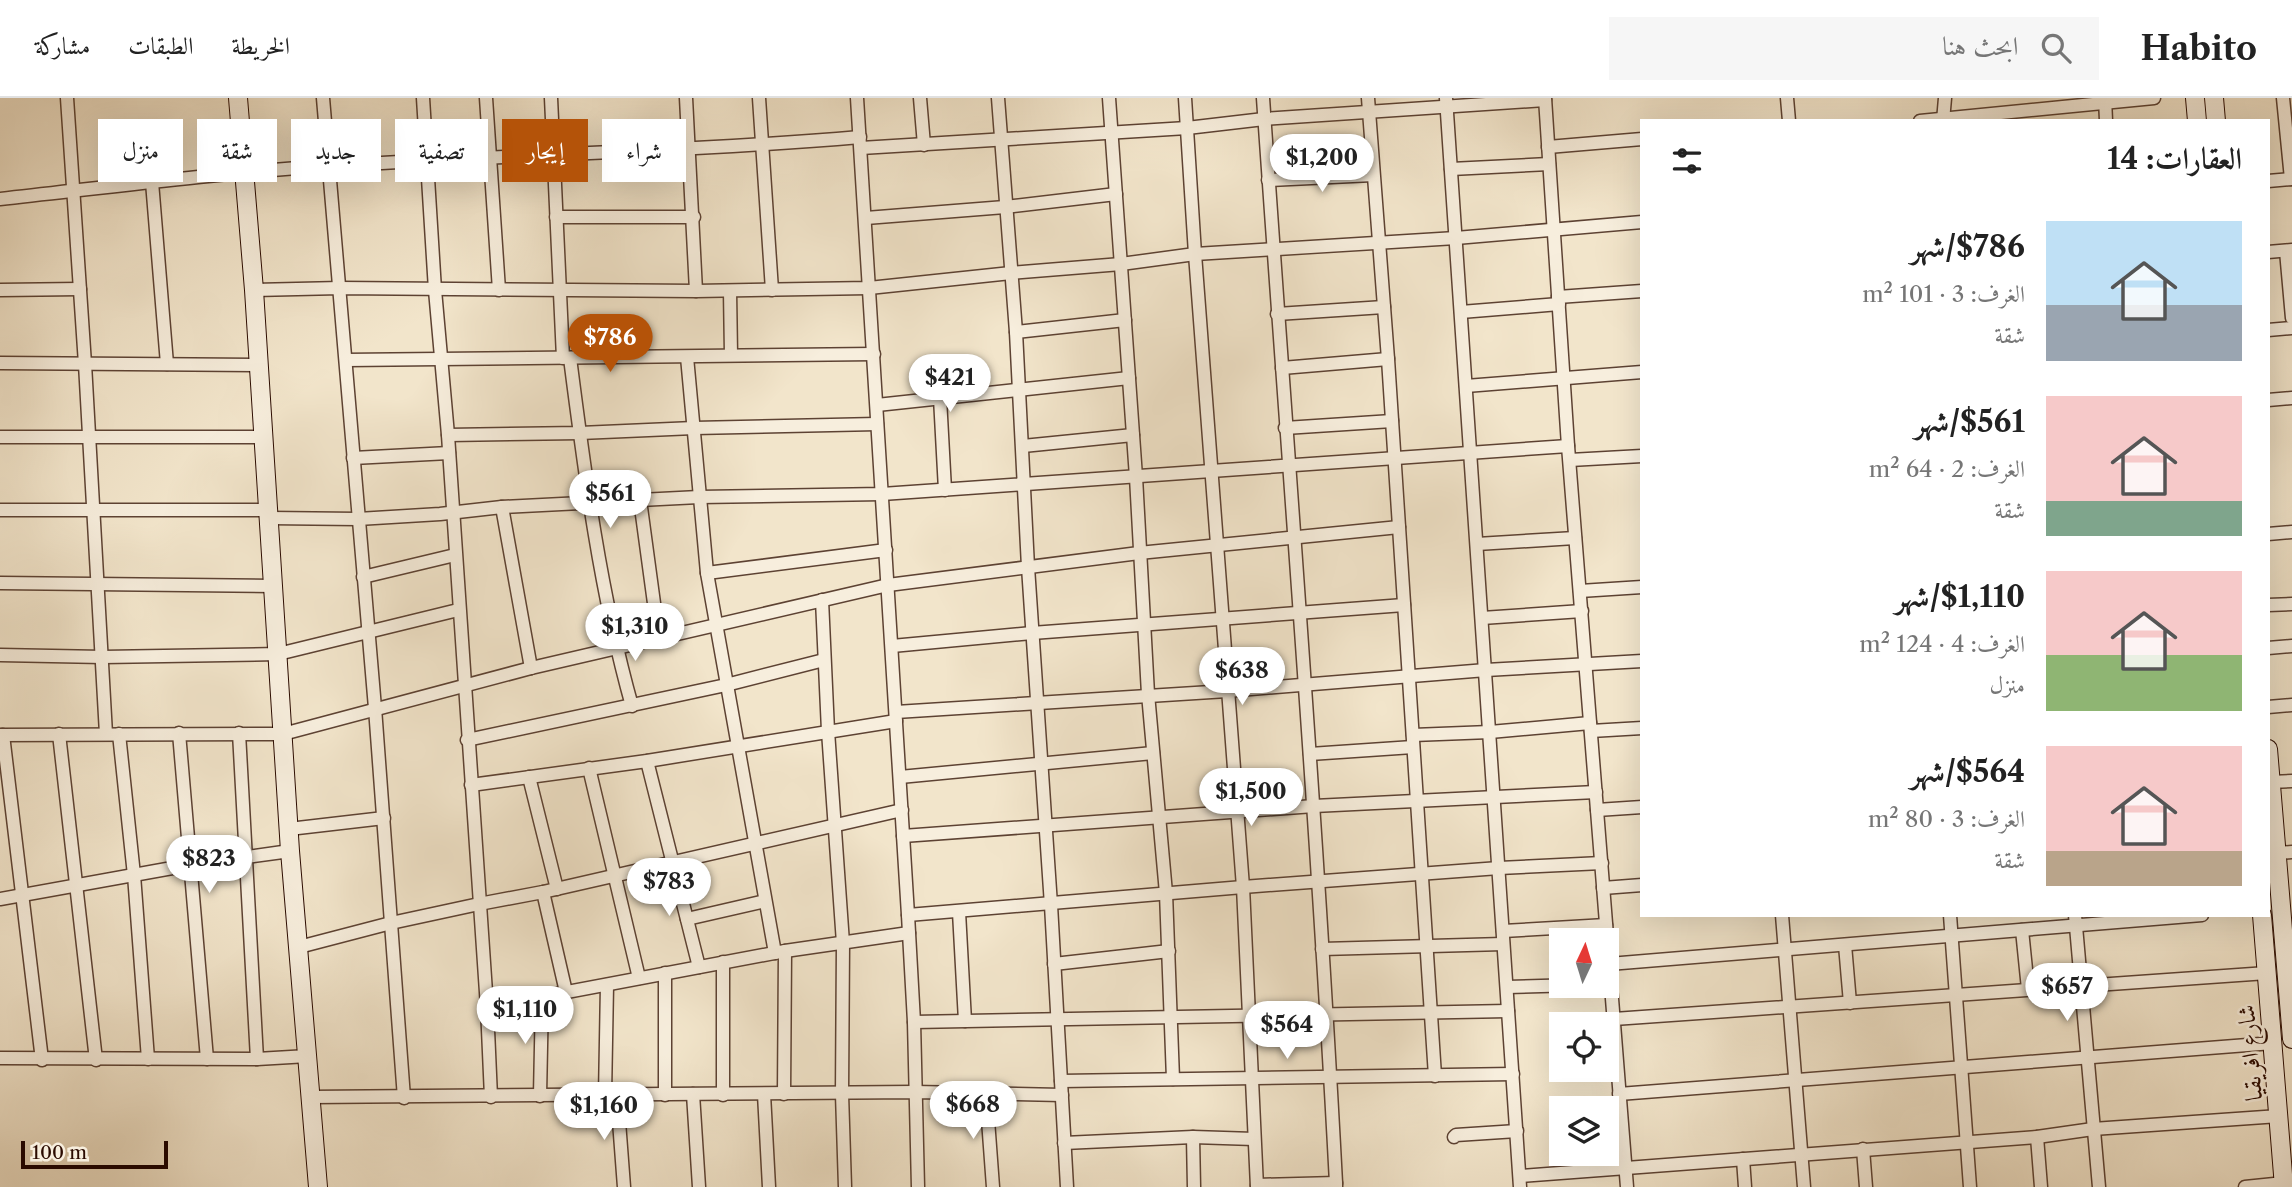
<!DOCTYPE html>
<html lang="ar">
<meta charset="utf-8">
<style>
:root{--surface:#fff;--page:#f6f6f6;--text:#222;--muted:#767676;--line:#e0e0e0;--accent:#b45309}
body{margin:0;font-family:"Libre Caslon Text",Amiri,serif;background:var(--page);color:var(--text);direction:rtl;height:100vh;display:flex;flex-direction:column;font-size:26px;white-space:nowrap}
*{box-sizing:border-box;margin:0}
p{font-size:23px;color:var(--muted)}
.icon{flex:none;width:38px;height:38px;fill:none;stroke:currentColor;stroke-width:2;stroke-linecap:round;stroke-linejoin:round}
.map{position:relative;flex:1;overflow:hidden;direction:ltr}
.details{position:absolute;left:1640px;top:21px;width:630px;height:798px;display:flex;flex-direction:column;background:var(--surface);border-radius:0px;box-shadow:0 7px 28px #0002;direction:rtl}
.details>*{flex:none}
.hud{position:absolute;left:21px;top:21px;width:665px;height:63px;direction:rtl;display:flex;gap:14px}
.needle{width:46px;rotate:4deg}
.fabs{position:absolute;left:1549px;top:830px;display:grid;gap:14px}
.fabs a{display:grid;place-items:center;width:70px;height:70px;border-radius:0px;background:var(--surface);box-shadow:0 7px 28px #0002;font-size:35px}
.scale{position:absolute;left:21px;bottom:18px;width:147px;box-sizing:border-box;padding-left:7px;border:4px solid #2b0b00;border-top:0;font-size:19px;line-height:24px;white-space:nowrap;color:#2b0b00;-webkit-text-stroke:5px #f7eedd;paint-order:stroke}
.price{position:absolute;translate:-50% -60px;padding:0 16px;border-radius:24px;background:#fff;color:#222;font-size:23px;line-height:46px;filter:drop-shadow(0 2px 4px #0008)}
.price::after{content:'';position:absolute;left:50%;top:42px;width:21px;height:16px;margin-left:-10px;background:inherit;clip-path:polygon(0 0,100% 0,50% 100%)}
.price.active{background:var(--accent);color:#fff}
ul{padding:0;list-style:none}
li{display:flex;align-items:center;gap:21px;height:175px;padding:0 28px}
li span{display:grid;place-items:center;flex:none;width:196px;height:140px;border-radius:0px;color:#555}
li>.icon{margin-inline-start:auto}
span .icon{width:84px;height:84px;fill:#fffc;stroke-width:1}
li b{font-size:30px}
h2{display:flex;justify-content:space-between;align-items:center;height:84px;padding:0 28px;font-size:30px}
.tag{padding:0 24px;border-radius:0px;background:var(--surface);box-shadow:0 7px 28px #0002;font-size:24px;line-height:63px}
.tag.active{background:var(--accent);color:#fff}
header{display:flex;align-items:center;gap:42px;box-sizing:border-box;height:98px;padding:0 35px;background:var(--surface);border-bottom:2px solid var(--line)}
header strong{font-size:33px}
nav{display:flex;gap:38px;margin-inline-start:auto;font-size:24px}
.search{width:490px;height:63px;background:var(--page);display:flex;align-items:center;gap:18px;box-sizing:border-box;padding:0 24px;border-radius:0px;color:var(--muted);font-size:26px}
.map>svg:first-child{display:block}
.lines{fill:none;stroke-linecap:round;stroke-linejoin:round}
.street-casing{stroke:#5d4233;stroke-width:15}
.secondary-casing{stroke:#2b0b00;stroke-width:20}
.street{stroke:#f7eedd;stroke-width:12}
.secondary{stroke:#f7eedd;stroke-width:18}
.labels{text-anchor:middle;stroke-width:5;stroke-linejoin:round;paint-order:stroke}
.street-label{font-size:24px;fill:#2b0b00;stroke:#f7eedd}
</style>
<header>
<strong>Habito</strong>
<div class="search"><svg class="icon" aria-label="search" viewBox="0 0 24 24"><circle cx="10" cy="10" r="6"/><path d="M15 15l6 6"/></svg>ابحث هنا</div>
<nav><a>الخريطة</a><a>الطبقات</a><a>مشاركة</a></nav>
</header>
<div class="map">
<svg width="2292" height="1089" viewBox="0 0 2292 1089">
<rect width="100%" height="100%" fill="#f2e5cb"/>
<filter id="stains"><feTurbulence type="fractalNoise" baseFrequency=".00286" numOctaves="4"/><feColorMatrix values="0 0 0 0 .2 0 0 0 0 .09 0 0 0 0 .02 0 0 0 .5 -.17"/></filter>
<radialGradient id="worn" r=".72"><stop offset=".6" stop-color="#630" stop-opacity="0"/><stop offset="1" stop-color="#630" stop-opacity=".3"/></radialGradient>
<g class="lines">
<defs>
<g id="street">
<polyline points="67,0 85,266 106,636"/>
<polyline points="323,0 375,610 404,1000"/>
<polyline points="423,0 435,192 448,337 487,909 491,999"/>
<polyline points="486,0 499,192"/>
<polyline points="551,0 563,260"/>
<polyline points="686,0 696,193"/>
<polyline points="759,0 772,192"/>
<polyline points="857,0 908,817 914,924 918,1089"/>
<polyline points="920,0 924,47"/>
<polyline points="998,0 1016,234 1028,469 1051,807 1067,1089"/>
<polyline points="1109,0 1136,379 1148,596 1166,795 1173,981"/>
<polyline points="1185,0 1195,156 1243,789 1257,1089"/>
<path d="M1263,0C1288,362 1317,723 1336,1085"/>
<polyline points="1368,0 1388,261 1435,978"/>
<polyline points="1446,0 1520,1089"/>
<polyline points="1545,0 1568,348 1627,1089"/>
<polyline points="1787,0 1789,23"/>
<polyline points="2105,0 2106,23"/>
<polyline points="2283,0 2291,81"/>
<polyline points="1920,23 2154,0"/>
<polyline points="1943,23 1945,0"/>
<polyline points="1548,49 1642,41"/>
<polyline points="861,50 1187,30 1264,21 1545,2"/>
<polyline points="1451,71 1549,66"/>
<polyline points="1268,82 1373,77"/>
<polyline points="2268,83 2292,81"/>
<polyline points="152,84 167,266"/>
<path d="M0,101C109,89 217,75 326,68C504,57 683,54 860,39"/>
<polyline points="556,119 694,119"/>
<polyline points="866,120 1005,109 1116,96"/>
<polyline points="2286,153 2292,220"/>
<polyline points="2268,154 2292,152"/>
<polyline points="0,192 80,191"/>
<polyline points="254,192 340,190 696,193 869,190 1011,175 1121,166 1195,156 1456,140 1642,124"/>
<polyline points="730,193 731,257"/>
<polyline points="1558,199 1642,193"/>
<polyline points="1461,214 1559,206"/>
<polyline points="1277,216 1384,209"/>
<polyline points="2268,232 2292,230"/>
<polyline points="1016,234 1125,222"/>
<polyline points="687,259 707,475 775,855"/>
<path d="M570,260C585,377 600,494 632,608"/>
<polyline points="346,262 874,256"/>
<polyline points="0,265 259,267"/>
<polyline points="1282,270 1388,261"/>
<polyline points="1466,288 1642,274"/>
<polyline points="940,300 945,392"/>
<polyline points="2268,302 2292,300"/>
<polyline points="877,307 1129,280"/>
<polyline points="1285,330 1392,323"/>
<polyline points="448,337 580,335 694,330 877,326"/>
<polyline points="0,339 264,339"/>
<polyline points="1023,348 1133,337"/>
<polyline points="353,360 449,355"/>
<polyline points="1570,362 1642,358"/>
<polyline points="640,402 659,542"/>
<polyline points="502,409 531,570"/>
<polyline points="0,412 269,412"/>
<polyline points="269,420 358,421 440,416 502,409 699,399 882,396 1568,348"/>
<polyline points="2268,436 2292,434"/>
<polyline points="1477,446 1575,440"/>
<polyline points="707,475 886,452"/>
<polyline points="363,479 455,457"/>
<polyline points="0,485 273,488"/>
<polyline points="1580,493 1642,489"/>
<polyline points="822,502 828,633 843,845 842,996 845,1089"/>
<polyline points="2268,507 2292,506"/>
<polyline points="1482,520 1582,513"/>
<polyline points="892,548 1032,535 1404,507"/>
<polyline points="2268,550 2292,548"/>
<polyline points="0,557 103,559 278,556 458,512"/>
<polyline points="2268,609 2292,607"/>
<polyline points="896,614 1227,593 1486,572 1642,563"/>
<polyline points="1591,633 1642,630"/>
<polyline points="179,635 207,961"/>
<polyline points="239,635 257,961"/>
<polyline points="59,636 96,962"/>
<polyline points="119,636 134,777 148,961"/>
<polyline points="0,637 283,636 531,570 888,487 1139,455 1399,429"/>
<polyline points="3,637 42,962"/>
<polyline points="1413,637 1490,634 1590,625"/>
<polyline points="467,642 726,587 824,562"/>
<polyline points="1310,656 1413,649"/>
<polyline points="647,663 699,869"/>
<polyline points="589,670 639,880"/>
<polyline points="529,679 557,791"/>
<polyline points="900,679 1153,655"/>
<polyline points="2271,684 2292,683"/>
<polyline points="471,687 647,663 896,623"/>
<polyline points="1597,712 1642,709"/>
<polyline points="289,731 384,720"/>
<polyline points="903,738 1314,708 1596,694"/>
<polyline points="2277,755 2292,754"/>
<polyline points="1603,790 1642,787"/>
<polyline points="543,794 566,894"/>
<polyline points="0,801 189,767 290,753"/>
<polyline points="959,814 965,923"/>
<polyline points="908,817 1243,789 1499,770 1602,765"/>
<polyline points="1782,817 1804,1089"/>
<polyline points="1950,817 1970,1089"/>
<polyline points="2075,817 2099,1089"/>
<polyline points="687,821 765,803"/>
<polyline points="2022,832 2028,891"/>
<polyline points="1503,833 1606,827"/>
<polyline points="1845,847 1850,905"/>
<polyline points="299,849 391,825 479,806 543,794 902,712"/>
<polyline points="1322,851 1503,846"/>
<polyline points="723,864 723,997"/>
<polyline points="1054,866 1169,853"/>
<polyline points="1609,866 2202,817"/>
<polyline points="665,875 665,997"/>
<polyline points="1507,889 1576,887"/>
<polyline points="487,909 785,853 909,835"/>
<polyline points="1614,921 2267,875"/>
<polyline points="914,924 1508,913"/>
<polyline points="0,960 257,961 308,958"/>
<polyline points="1061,983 1513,976"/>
<polyline points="986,995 993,1089"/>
<polyline points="693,996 699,1089"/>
<polyline points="764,996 769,1089"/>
<polyline points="784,996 785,853"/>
<polyline points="1619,996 2273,945"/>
<polyline points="617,997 624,1089"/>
<polyline points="540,998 542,899"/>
<polyline points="605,998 607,887"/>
<polyline points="311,999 914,994 1062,997"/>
<polyline points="1193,1039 1194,1089"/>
<polyline points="1454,1039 1456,1037 1517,1033"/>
<polyline points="2037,1039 2041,1089"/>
<polyline points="1064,1045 1193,1039 1254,1041"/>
<polyline points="1863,1051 1866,1089"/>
<polyline points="1743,1061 1745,1089"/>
<polyline points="1520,1078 2037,1039 2093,1031 2279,1018"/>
<polyline points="1257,1087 1336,1085 1336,1089"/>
<polyline points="2245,1089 2284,1085"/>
</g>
<g id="secondary">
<polyline points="238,0 254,192 290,753 318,1089"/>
<polyline points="2195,0 2197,23"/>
<polyline points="2214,0 2216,23"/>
<polyline points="2268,651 2292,941"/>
<polyline points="2262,817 2284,1089"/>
</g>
</defs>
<!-- street casing -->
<use href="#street" class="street-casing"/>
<!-- secondary casing -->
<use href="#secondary" class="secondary-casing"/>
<!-- street -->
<use href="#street" class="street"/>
<!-- secondary -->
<use href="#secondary" class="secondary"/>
</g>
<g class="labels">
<!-- street labels -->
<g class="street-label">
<text transform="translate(2250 955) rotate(-95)" y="8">شارع افريقيا</text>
</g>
</g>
<rect width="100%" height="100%" filter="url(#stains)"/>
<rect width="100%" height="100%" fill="url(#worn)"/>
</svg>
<div class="fabs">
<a><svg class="needle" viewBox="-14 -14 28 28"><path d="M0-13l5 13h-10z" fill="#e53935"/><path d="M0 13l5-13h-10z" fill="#767676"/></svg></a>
<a><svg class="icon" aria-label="locate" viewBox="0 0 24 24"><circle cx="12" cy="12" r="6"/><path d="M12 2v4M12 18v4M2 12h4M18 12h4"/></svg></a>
<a><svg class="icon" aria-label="layers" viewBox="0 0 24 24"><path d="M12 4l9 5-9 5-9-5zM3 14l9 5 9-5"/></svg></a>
</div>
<div class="scale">100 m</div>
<b class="price" style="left:1322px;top:96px">$1,200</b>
<b class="price active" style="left:610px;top:276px">$786</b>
<b class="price" style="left:950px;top:316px">$421</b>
<b class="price" style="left:610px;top:432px">$561</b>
<b class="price" style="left:635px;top:565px">$1,310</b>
<b class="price" style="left:1242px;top:609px">$638</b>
<b class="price" style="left:1251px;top:730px">$1,500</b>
<b class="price" style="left:209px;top:797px">$823</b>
<b class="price" style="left:669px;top:820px">$783</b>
<b class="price" style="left:2067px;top:925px">$657</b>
<b class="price" style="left:525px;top:948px">$1,110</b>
<b class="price" style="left:1287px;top:963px">$564</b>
<b class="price" style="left:973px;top:1043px">$668</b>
<b class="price" style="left:604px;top:1044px">$1,160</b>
<div class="hud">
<a class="tag">شراء</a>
<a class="tag active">إيجار</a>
<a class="tag">تصفية</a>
<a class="tag">جديد</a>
<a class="tag">شقة</a>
<a class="tag">منزل</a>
</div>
<section class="details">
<h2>العقارات: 14<svg class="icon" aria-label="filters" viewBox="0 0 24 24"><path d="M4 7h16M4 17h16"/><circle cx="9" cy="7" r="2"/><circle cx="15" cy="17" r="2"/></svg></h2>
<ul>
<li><span style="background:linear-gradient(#bfe0f5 60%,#9aa5b1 0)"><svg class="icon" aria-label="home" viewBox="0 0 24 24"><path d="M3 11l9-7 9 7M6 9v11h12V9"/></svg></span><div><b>$786/شهر</b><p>الغرف: 3 · 101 m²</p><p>شقة</p></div></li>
<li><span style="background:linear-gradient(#f6c9c9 75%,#7fa58c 0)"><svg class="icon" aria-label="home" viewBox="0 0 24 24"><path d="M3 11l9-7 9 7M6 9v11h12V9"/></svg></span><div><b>$561/شهر</b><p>الغرف: 2 · 64 m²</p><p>شقة</p></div></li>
<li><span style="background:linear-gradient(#f6c9c9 60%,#8fb573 0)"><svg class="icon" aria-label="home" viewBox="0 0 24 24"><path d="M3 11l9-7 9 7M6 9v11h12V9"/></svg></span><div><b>$1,110/شهر</b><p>الغرف: 4 · 124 m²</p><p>منزل</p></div></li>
<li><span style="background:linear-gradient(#f6c9c9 75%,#b9a48a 0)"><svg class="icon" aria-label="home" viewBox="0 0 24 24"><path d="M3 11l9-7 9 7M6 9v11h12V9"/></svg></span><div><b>$564/شهر</b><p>الغرف: 3 · 80 m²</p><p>شقة</p></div></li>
</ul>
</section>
</div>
